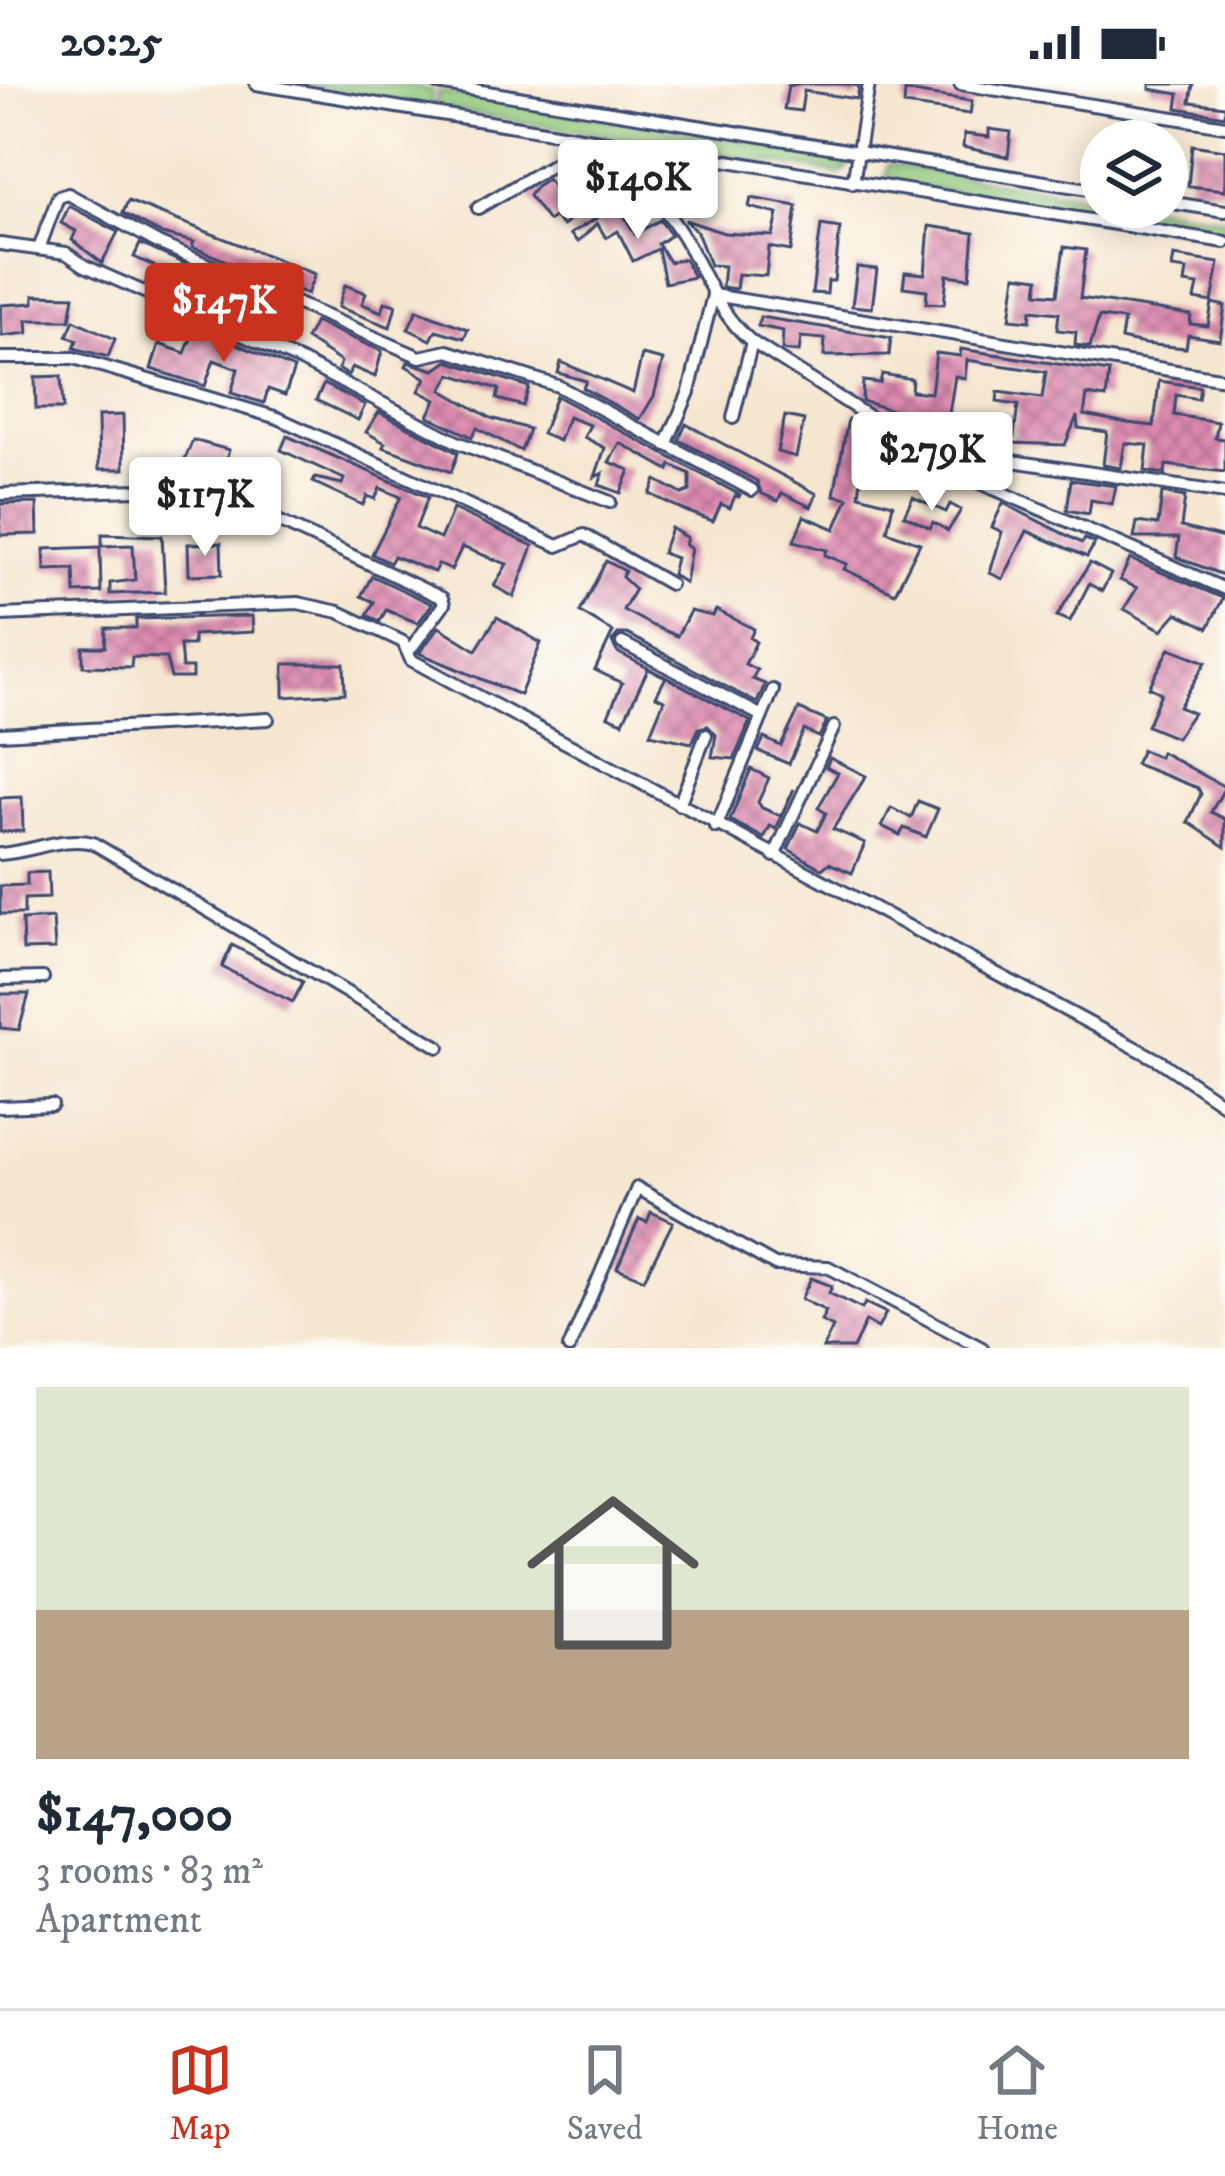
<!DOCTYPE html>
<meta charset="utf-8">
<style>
:root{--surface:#fff;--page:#f2f2f3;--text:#1f2937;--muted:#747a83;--line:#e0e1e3;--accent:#c8321e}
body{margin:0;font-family:"IM FELL DW Pica",serif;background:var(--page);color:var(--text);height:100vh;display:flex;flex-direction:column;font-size:45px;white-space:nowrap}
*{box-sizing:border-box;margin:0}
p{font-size:39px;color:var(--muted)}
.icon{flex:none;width:66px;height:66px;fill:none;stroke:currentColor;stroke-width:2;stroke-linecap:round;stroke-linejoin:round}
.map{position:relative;height:1264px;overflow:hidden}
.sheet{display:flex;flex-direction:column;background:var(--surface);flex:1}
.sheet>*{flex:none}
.fabs{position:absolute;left:1080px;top:36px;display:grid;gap:24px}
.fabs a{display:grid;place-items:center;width:108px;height:108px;border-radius:50%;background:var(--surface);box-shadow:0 6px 30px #0003;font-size:60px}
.price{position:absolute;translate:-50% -102px;padding:0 27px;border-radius:12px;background:#fff;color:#222;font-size:39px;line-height:78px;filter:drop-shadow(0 3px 6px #0008)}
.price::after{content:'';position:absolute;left:50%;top:72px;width:36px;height:27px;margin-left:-18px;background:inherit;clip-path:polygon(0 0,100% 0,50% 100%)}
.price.on{background:var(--accent);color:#fff}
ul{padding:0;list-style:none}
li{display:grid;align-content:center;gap:24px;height:636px;padding:0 36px}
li+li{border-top:3px solid var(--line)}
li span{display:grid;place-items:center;height:372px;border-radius:0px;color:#555}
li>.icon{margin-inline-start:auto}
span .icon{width:216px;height:216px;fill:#fffc;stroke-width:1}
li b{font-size:51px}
.status{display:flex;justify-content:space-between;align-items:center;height:84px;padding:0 60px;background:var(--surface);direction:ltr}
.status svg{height:33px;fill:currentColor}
.dock{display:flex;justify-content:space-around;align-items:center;height:168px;border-top:3px solid var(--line);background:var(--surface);font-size:33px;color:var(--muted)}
.dock a{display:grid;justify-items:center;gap:6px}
.dock .on{color:var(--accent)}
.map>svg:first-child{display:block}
.green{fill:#90c679;stroke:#567a6c;stroke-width:3}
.building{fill:url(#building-cross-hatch)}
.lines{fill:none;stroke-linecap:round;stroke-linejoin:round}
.street-casing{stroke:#3c4a6f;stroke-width:16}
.street{stroke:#fff;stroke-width:10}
</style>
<div class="status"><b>20:25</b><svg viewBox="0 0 49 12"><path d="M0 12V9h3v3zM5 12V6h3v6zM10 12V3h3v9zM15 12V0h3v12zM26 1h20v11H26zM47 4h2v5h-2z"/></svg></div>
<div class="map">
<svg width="1225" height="1264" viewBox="0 0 1225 1264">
<defs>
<pattern id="building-cross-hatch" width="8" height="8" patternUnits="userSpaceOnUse" patternTransform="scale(3)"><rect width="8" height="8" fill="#dc8aaf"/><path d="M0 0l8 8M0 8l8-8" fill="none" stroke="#b27192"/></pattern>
</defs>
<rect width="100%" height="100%" fill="#fdfcf7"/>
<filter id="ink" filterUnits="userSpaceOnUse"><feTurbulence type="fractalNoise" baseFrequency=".00833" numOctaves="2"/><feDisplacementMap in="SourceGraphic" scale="24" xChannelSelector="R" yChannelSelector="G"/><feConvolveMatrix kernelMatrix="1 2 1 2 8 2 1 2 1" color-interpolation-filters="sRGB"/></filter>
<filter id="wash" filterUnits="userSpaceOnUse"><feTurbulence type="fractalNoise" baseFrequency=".004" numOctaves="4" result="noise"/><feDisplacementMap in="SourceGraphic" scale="48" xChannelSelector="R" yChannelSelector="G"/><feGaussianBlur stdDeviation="2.7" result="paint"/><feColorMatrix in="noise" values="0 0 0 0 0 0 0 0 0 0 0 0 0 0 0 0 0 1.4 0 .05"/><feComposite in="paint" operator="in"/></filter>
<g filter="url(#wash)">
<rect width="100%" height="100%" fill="#f5e6cf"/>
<!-- green -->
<g class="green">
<polygon points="294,0 399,0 432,6 430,23"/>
<polygon points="438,7 840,73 848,83 841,90 435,24"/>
<polygon points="888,80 1101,114 1101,123 1157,123 1225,134 1225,152 885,98"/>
</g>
<g id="blocks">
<!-- building -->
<g class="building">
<polygon points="797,0 846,0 859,2 857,15 804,7 801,27 784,25 788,2"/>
<polygon points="1150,0 1193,0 1190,18 1225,22 1225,32 1177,24 1179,10 1150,5"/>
<polygon points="905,7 972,17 970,30 904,21"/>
<polygon points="989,45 1011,48 1008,73 963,63 964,50 989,53"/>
<polygon points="1192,61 1225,66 1225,106 1188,102"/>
<polygon points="618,82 664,90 661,111 641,108"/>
<polygon points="586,84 600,107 563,142 554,133 548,137 529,112 536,102 547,95 559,110"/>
<polygon points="751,114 797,122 791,167 769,163 766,192 738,190 736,205 722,203 724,182 710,181 697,148 685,136 724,149 773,152 778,130 749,123"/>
<polygon points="128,117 315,190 307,210 192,163 194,158 162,150 123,129"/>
<polygon points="618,121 635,150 660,136 671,151 658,160 669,178 684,175 694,193 665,199 658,165 633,177 618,147 606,154 597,139 578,158 570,150"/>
<polygon points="69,122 118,148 102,179 72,156 76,147 61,139"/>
<polygon points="821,141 840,144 834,197 828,197 827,210 812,209"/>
<polygon points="929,142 974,149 970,194 947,191 944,220 926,219 927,206 903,203 905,188 925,190"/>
<polygon points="140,160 277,221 267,245 247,236 250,228 233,221 226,234 146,198 154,182 134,173"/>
<polygon points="1064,163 1086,166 1080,214 1191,231 1190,240 1208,242 1212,219 1225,222 1220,256 1188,251 1186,264 1144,260 1121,255 1124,236 1099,233 1090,263 1075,261 1076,248 1057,246 1059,229 1031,226 1030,237 1010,235 1016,191 1039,194 1037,209 1057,211"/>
<polygon points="1174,172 1219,179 1212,218 1195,215 1198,201 1185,199 1187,186 1172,184"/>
<polygon points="857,183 877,185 872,224 852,222"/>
<polygon points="345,201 366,209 362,220 382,228 385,218 396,221 390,243 338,223"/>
<polygon points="34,211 74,212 70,236 27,236 28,249 2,252 1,221 34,219"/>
<polygon points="417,226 468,245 464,254 436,246 431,256 408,245"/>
<polygon points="760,233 891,254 889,271 824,272 825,255 801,253 799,268 782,266 783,247 758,242"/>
<polygon points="74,236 115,255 108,273 74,264 77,256 67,252"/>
<polygon points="315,238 382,267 375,293 352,283 348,291 338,285 341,278 306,255"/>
<polygon points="196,242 294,285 285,311 268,305 264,319 231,309 238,285 214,276 205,302 151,285 159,260 185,269"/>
<polygon points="961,265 1109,288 1106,314 1087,311 1084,331 1128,339 1154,342 1159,297 1200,303 1198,315 1176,311 1174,331 1218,338 1215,354 1225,355 1225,388 1166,381 1165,390 1145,387 1148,361 1125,359 1121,384 1103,381 1107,348 1078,344 1077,332 1065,361 1013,359 1018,321 997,318 998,308 1042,314 1046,288 967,276 965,294 955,292 946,348 926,345 927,337 862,317 863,297 880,299 882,290 912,295 911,307 931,309 936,269 960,272"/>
<polygon points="642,271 663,276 654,312 640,335 583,304 586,297 558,289 561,278 633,309"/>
<polygon points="448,277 529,303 523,322 497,315 499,305 451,290 442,306 491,334 529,345 521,367 477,344 472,353 428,332 436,316 419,307 426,294 406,282 408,278 435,286"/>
<polygon points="61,292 63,325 36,325 35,293"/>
<polygon points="324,300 365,321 358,336 316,316"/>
<polygon points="556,312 740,411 739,413 735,412 730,424 721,420 713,437 686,427 650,410 656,396 682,410 690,407 690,390 671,381 669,386 620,359 609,378 630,386 621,409 599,401 603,389 595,393 605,364 584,353 590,341 568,333 559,357 542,350"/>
<polygon points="379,328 458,369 451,388 383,363 385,359 366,348"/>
<polygon points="123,331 124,385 99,385 98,332"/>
<polygon points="785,332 804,336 796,373 777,368"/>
<polygon points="848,335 875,348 864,368 859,411 893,420 887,447 920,459 895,509 844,485 847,480 825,471 827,466 794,457 804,432 835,445 848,414 834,411"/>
<polygon points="686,340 817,410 811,423 782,409 778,417 761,409 757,397 679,356"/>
<polygon points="287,352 428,413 416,444 440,455 453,425 533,462 514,513 494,502 507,480 462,463 451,486 438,480 434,488 394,472 390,479 372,470 401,413 380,404 375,415 367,412 363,421 313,398 315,394 342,400 344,395 281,366"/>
<polygon points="193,356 229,366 223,386 184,377"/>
<polygon points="1071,396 1116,402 1112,420 1091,416 1089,430 1067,426"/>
<polygon points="1162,409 1185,413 1181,443 1224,454 1223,491 1176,473 1179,454 1134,454 1137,438 1158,441"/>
<polygon points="913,413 946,428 950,420 961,426 948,447 933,438 930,444 904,431"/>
<polygon points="37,419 38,450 0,451 0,420"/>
<polygon points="1003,419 1082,459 1085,455 1095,459 1087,473 1027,447 1003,495 990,489 1002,448 992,443"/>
<polygon points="671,444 687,454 685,461 691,464 685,499 672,490 676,474 662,469"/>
<polygon points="102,450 162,452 165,508 110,510 110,499 135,496 133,461 102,462"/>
<polygon points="221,459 222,490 189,491 188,460"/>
<polygon points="100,463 101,508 75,509 74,485 45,486 44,465"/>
<polygon points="1130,475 1223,514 1208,544 1177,529 1162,546 1124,525 1137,504 1120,496"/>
<polygon points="606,477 625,487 622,493 635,505 623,526 653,542 677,552 690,527 713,532 716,526 754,545 750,554 756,558 745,580 757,586 752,595 765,600 757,619 627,550 618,550 612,558 617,568 750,637 734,675 712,673 716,651 708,642 699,644 692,659 650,650 664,616 656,612 666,593 648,585 623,638 608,632 622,599 595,586 613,548 580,528"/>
<polygon points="1090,479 1111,490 1102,507 1089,500 1070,537 1057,532"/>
<polygon points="372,492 432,520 418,539 386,526 380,537 367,531 374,518 361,512"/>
<polygon points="252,532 253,548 193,551 193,561 180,561 182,584 192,584 192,594 171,594 166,574 132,573 131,583 83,582 83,563 105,563 106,544 136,544 136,535"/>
<polygon points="497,533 541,559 520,611 419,569 439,543 476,566"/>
<polygon points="1170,564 1206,578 1179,623 1193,629 1176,654 1147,642 1161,609 1149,603"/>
<polygon points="284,580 344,580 345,609 284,613"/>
<polygon points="799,625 827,637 819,653 804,646 789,680 758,667 764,654 781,662"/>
<polygon points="1142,666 1159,673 1161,668 1225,703 1211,728 1225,735 1225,763 1188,738 1201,710 1198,704 1135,680"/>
<polygon points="830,674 866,692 833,745 865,759 852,789 829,779 822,785 788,765 800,739 817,747 826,729 818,724 838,689 826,683"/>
<polygon points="751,685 769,694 758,718 762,724 781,732 794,705 776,745 770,742 764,754 730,736"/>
<polygon points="22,713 23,747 0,748 0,714"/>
<polygon points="918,717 938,725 926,753 904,744 900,751 882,742 891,724 911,734"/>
<polygon points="48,788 49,814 24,815 24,830 0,830 0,802 27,801 27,789"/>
<polygon points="53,834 55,865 23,866 22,836"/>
<polygon points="232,861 303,898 293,918 222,883"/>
<polygon points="0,910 29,910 19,946 0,944"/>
<polygon points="651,1128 673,1138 644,1195 617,1184 639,1135 647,1138"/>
<polygon points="811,1194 832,1202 829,1209 862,1225 865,1219 886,1229 878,1244 866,1237 853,1264 823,1264 833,1243 821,1237 826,1227 801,1215"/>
</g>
</g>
</g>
<g filter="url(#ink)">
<use href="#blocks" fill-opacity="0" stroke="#3c4a6f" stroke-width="3"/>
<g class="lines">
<defs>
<g id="street">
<polyline points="256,0 1225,158"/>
<polyline points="438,0 1101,107"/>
<polyline points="960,0 1225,42"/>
<path d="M602,59L601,83L642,123L659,120C699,162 707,221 752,258L957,389L1225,505"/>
<polyline points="853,99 869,0"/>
<polyline points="1167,118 1225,127"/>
<polyline points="478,124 567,72 576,55"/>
<polyline points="0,160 66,169 85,182 301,277 457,358 610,418"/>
<polyline points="40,162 58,113 68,110 158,159 420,273 448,267 558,302 752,406"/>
<polyline points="713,211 1225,295"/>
<polyline points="0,274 74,274 278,334 558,462 584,451 670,500"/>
<polyline points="733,334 752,258"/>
<polyline points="666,361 689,308 713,211"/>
<polyline points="919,363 1225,409"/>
<polyline points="0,410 245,403 259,428 442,514 444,520 409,567"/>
<polyline points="0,531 298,519 339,528 403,558 411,576 1160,977 1225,1021"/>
<polyline points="622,559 762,632"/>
<polyline points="0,650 268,635"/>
<polyline points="679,721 706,651"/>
<polyline points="716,743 773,606"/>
<path d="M0,770C32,768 65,751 93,759L439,963"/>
<polyline points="774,772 834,643"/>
<polyline points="0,895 43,894"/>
<polyline points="0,1023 52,1021"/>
<polyline points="569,1264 637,1104 775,1181 828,1183 982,1264"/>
</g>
</defs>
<!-- street casing -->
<use href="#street" class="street-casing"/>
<!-- street -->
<use href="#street" class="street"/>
</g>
</g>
</svg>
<div class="fabs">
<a><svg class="icon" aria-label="layers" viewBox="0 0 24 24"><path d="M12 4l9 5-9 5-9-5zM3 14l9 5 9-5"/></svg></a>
</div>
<b class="price" style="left:638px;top:158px">$140K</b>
<b class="price on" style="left:224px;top:281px">$147K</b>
<b class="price" style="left:932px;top:430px">$279K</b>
<b class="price" style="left:205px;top:475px">$117K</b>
</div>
<section class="sheet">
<ul>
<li><span style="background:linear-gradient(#dfe7d0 60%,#b9a48a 0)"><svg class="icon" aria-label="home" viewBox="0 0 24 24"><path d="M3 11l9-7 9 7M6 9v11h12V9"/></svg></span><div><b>$147,000</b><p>3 rooms · 83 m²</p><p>Apartment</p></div></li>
</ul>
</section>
<nav class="dock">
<a class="on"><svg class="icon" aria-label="map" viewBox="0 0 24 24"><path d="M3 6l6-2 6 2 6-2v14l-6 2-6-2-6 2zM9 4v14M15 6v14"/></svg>Map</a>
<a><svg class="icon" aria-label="saved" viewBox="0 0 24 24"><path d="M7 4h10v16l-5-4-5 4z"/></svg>Saved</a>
<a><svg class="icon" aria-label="home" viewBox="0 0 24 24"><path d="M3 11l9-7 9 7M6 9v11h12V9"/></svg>Home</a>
</nav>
